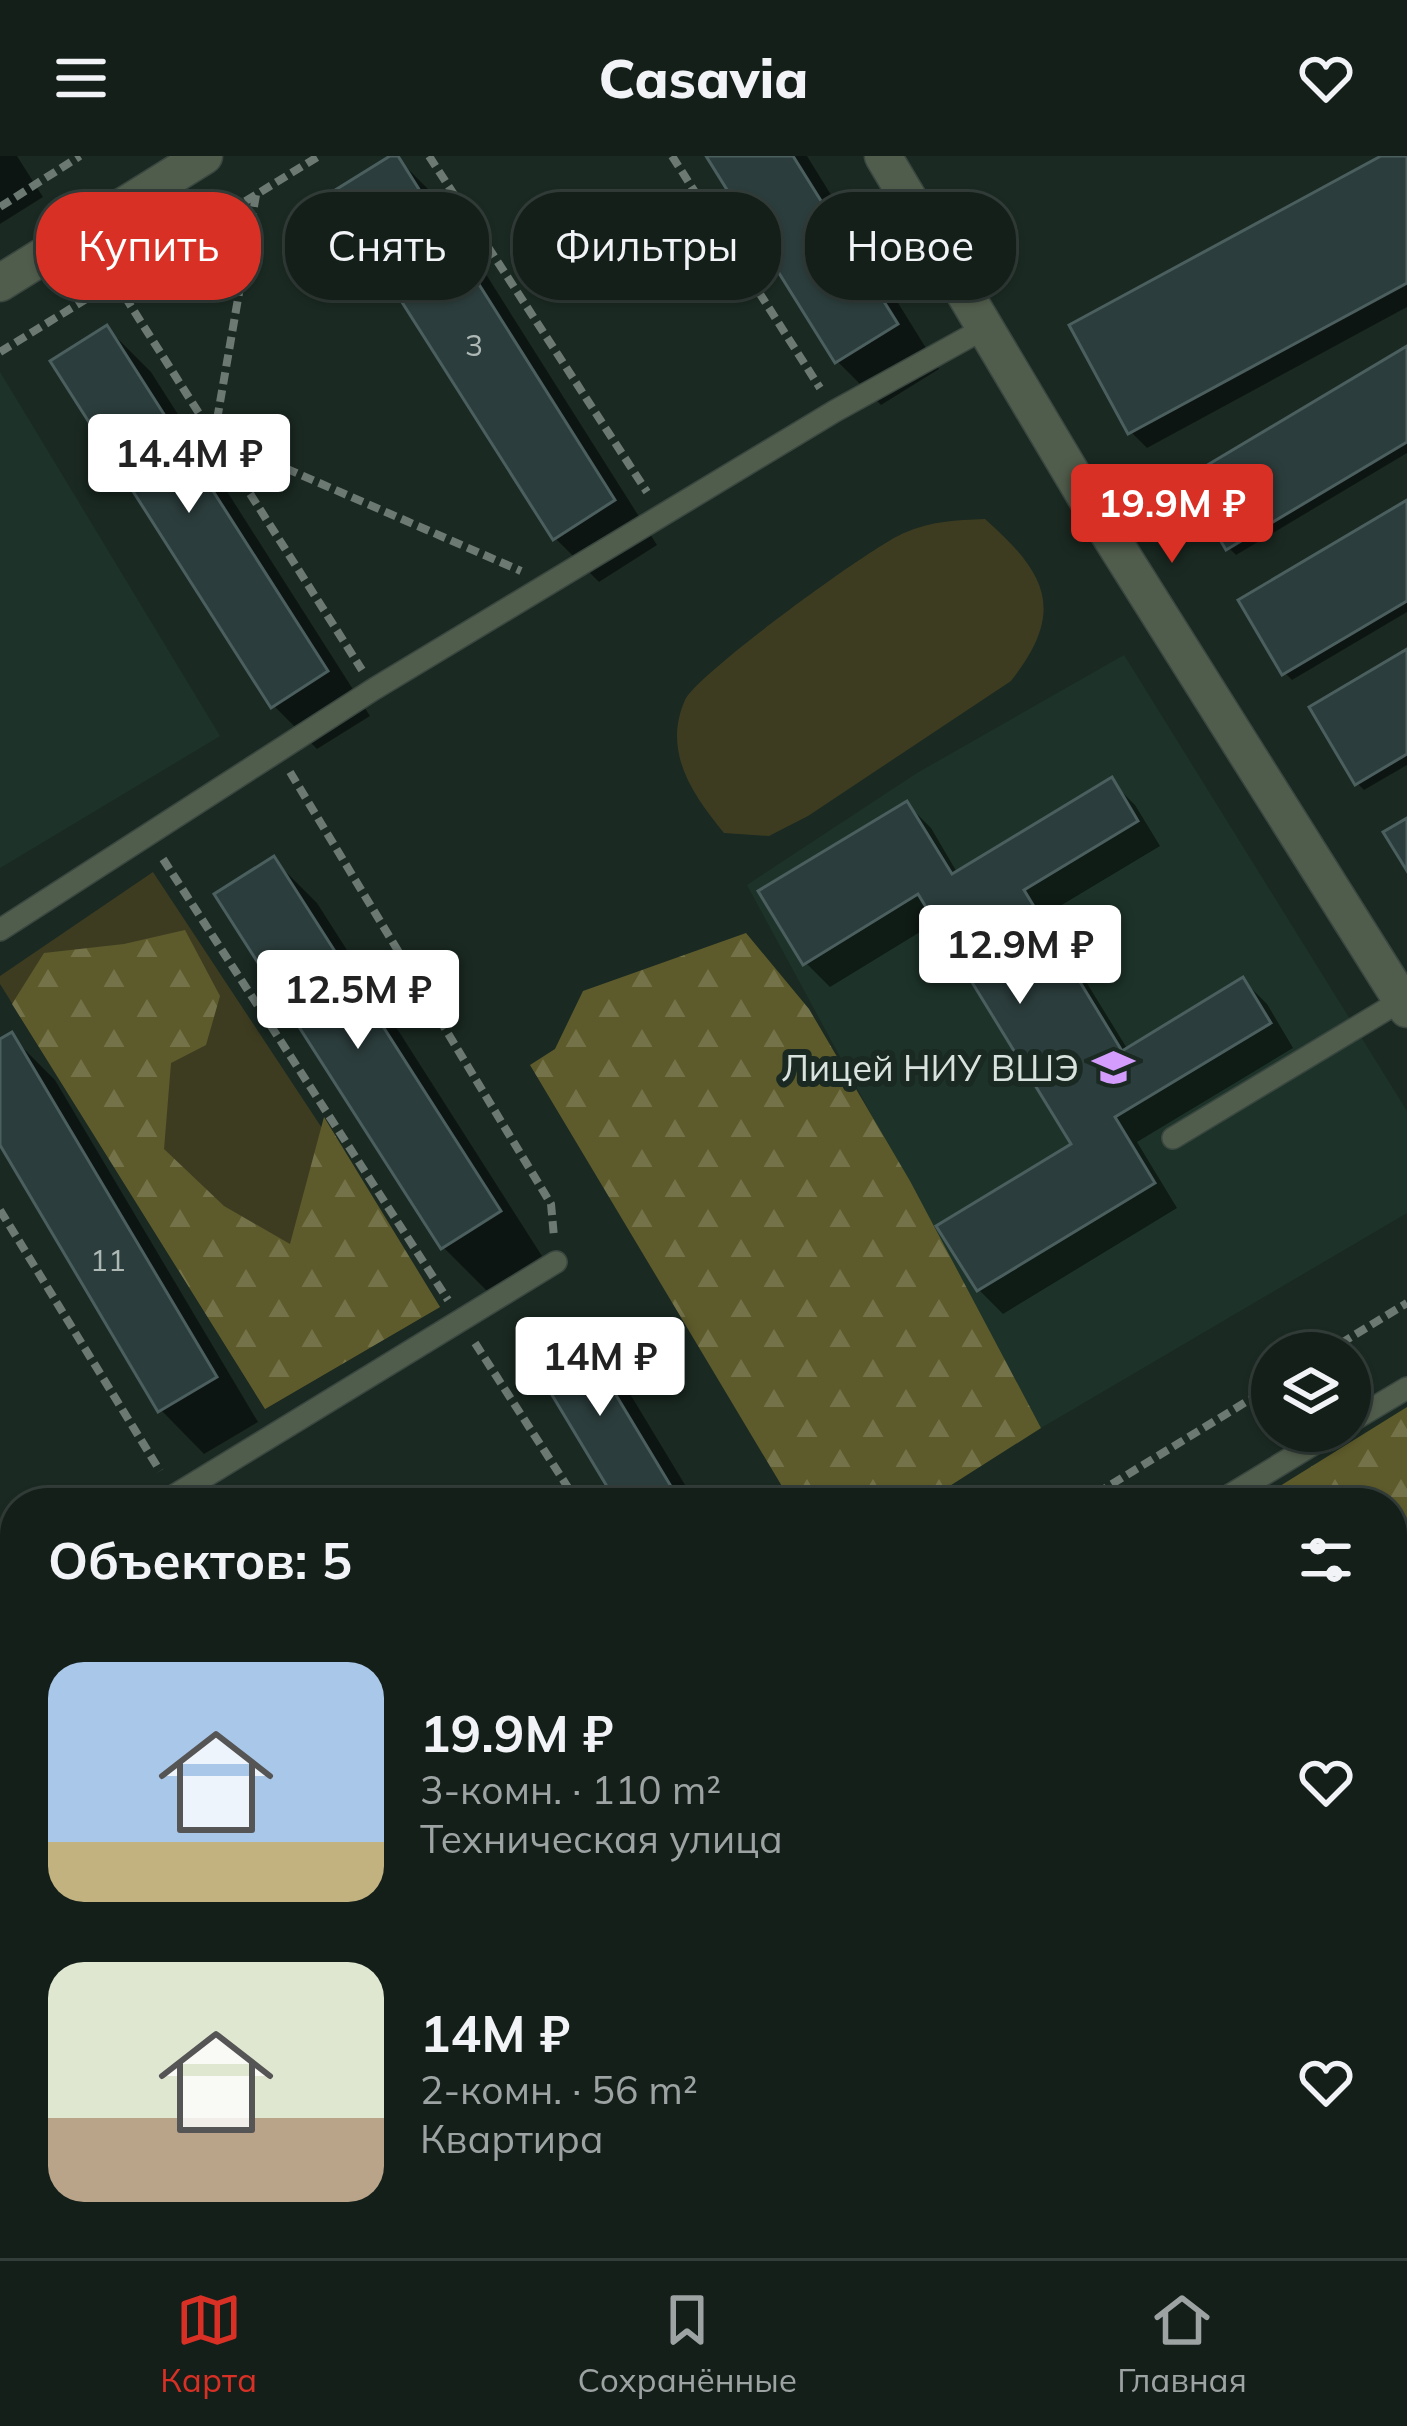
<!DOCTYPE html>
<html lang="ru">
<meta charset="utf-8">
<style>
:root{--surface:#141f1a;--page:#212c27;--text:#f1f3f6;--muted:#9da2a2;--line:#333d39;--accent:#d93025}
body{margin:0;font-family:Mulish,sans-serif;background:var(--page);color:var(--text);height:100vh;display:flex;flex-direction:column;font-size:45px;white-space:nowrap}
*{box-sizing:border-box;margin:0}
p{font-size:39px;color:var(--muted)}
.icon{flex:none;width:66px;height:66px;fill:none;stroke:currentColor;stroke-width:2;stroke-linecap:round;stroke-linejoin:round}
.map{position:relative;flex:1;overflow:hidden}
.details{position:absolute;left:0px;top:1332px;width:1407px;height:771px;display:flex;flex-direction:column;background:var(--surface);border-radius:48px 48px 0 0;box-shadow:0 3px 9px #0004,0 0 0 3px var(--line)}
.details>*{flex:none}
.banner{position:absolute;left:36px;top:36px;width:1335px;height:108px;display:flex;gap:24px}
.tools{position:absolute;left:1251px;top:1176px;display:grid;gap:24px}
.tools a{display:grid;place-items:center;width:120px;height:120px;border-radius:50%;background:var(--surface);box-shadow:0 3px 9px #0004,0 0 0 3px var(--line);font-size:60px}
.price{position:absolute;translate:-50% -102px;padding:0 27px;border-radius:12px;background:#fff;color:#222;font-size:39px;line-height:78px;filter:drop-shadow(0 3px 6px #0008)}
.price::after{content:'';position:absolute;left:50%;top:72px;width:36px;height:27px;margin-left:-18px;background:inherit;clip-path:polygon(0 0,100% 0,50% 100%)}
.price.on{background:var(--accent);color:#fff}
ul{padding:0;list-style:none}
li{display:flex;align-items:center;gap:36px;height:300px;padding:0 48px}
li span{display:grid;place-items:center;flex:none;width:336px;height:240px;border-radius:36px;color:#555}
li>.icon{margin-inline-start:auto}
span .icon{width:144px;height:144px;fill:#fffc;stroke-width:1}
li b{font-size:51px}
h2{display:flex;justify-content:space-between;align-items:center;height:144px;padding:0 48px;font-size:51px}
.tag{padding:0 42px;border-radius:48px;background:var(--surface);box-shadow:0 3px 9px #0004,0 0 0 3px var(--line);font-size:42px;line-height:108px}
.tag.on{background:var(--accent);color:#fff}
header{display:flex;justify-content:space-between;align-items:center;height:156px;padding:0 48px;background:var(--surface);font-size:54px;font-weight:800}
.tabs{display:flex;justify-content:space-around;align-items:center;height:168px;border-top:3px solid var(--line);background:var(--surface);font-size:33px;color:var(--muted)}
.tabs a{display:grid;justify-items:center;gap:6px}
.tabs .on{color:var(--accent)}
.map>svg:first-child{display:block}
.built{fill:#1d3329}
.green{fill:#3d3c21}
.forest{fill:url(#forest-firs)}
.park{fill:url(#park-tufts)}
.shadow{fill:#0007}
.building{fill:#2b3d3c;stroke:#4c5f5f;stroke-width:3}
.lines{fill:none;stroke-linecap:round;stroke-linejoin:round}
.lane-casing{stroke:#394740;stroke-width:24}
.street-casing{stroke:#394740;stroke-width:39}
.secondary-casing{stroke:#394740;stroke-width:39}
.path{stroke:#6c7973;stroke-width:8;stroke-dasharray:12 6;stroke-linecap:butt}
.lane{stroke:#515d4c;stroke-width:21}
.street{stroke:#515d4c;stroke-width:36}
.secondary{stroke:#6a7c61;stroke-width:36}
.labels{text-anchor:middle;stroke-width:12;stroke-linejoin:round;paint-order:stroke}
.number-label{font-size:30px;fill:#aeb9b6}
.poi-label{font-size:36px;fill:#d9e2de;stroke:#1a2922;text-anchor:end}
</style>
<header><svg class="icon" aria-label="menu" viewBox="0 0 24 24"><path d="M4 6h16M4 12h16M4 18h16"/></svg>Casavia<svg class="icon" aria-label="heart" viewBox="0 0 24 24"><path d="M12 20l-8-8c-3-5 5-10 8-4 3-6 11-1 8 4z"/></svg></header>
<div class="map">
<svg width="1407" height="2102" viewBox="0 0 1407 2102">
<defs>
<pattern id="forest-firs" width="22" height="20" patternUnits="userSpaceOnUse" patternTransform="scale(3)"><rect width="22" height="20" fill="#5d5b2b"/><path d="M5 1l3.5 6h-7zM16 11l3.5 6h-7z" fill="#747249"/></pattern>
<pattern id="park-tufts" width="24" height="20" patternUnits="userSpaceOnUse" patternTransform="scale(3)"><rect width="24" height="20" fill="#3d3c21"/><path d="M3 7l-1-3M5 7V3M7 7l1-3M15 17l-1-3M17 17v-4M19 17l1-3" fill="none" stroke="#585841"/></pattern>
</defs>
<rect width="100%" height="100%" fill="#1a2922"/>
<!-- built -->
<g class="built">
<polygon points="0,216 220,580 0,712"/>
<polygon points="1124,499 1407,955 1407,1057 1041,1272 747,729 917,617"/>
<polygon points="244,2088 924,2088 902,2102 253,2102"/>
</g>
<!-- green -->
<g class="green">
<path d="M985,363C1046,417 1067,454 1011,525L808,660L769,680L724,677C693,639 662,596 685,544C697,518 872,390 904,377C931,365 956,364 985,363Z"/>
<polygon points="153,716 440,1151 265,1253 0,828 0,820"/>
</g>
<!-- forest -->
<g class="forest">
<polygon points="185,774 220,840 206,889 171,907 164,993 224,1050 290,1088 324,961 440,1151 265,1253 12,848 44,797 124,788"/>
<polygon points="746,777 809,853 910,1025 1041,1272 923,1347 792,1347 530,909 555,893 583,835"/>
<polygon points="1407,1251 1407,1535 1392,1511 1392,1347 1291,1347 1280,1330"/>
</g>
<!-- park -->
<polygon class="park" points="1407,1954 1407,2102 1175,2102 1197,2088 1392,2088 1392,1964"/>
<!-- shadow -->
<g class="shadow">
<polygon points="0,0 17,0 43,41 0,68"/>
<polygon points="395,0 439,44 657,389 599,426 555,382"/>
<polygon points="710,0 807,0 939,213 881,249 837,205"/>
<polygon points="1387,0 1407,0 1407,151 1147,292 1131,276"/>
<polygon points="107,172 151,216 370,560 317,593 274,550"/>
<polygon points="1407,194 1407,297 1236,399 1229,392"/>
<polygon points="1407,348 1407,456 1292,524 1285,517"/>
<polygon points="1407,497 1407,609 1364,634 1357,627"/>
<polygon points="1111,625 1135,649 1160,690 1045,759 1128,894 1243,824 1267,848 1293,892 1137,986 1177,1052 1003,1158 979,1134 1075,989 938,765 830,831 806,807 907,648 931,672 958,718"/>
<polygon points="273,703 317,747 542,1100 487,1135 443,1091"/>
<polygon points="11,880 55,924 258,1266 204,1298 161,1254 0,983 0,887"/>
<polygon points="571,1169 615,1213 696,1347 620,1347"/>
<polygon points="1392,1604 1407,1627 1407,1760 1392,1737"/>
<polygon points="44,2088 133,2088 143,2102 53,2102"/>
<polygon points="345,2088 525,2088 503,2102 337,2102"/>
</g>
<!-- building -->
<g class="building">
<polygon points="390,0 398,0 615,344 553,384 332,36"/>
<polygon points="706,0 793,0 898,168 835,207"/>
<polygon points="1381,0 1407,0 1407,127 1128,278 1069,169"/>
<polygon points="107,169 328,515 271,552 50,205"/>
<polygon points="1407,190 1407,286 1226,394 1184,323"/>
<polygon points="1407,344 1407,445 1282,519 1238,444"/>
<polygon points="1407,493 1407,598 1355,629 1309,551"/>
<polygon points="1112,621 1138,665 1024,734 1122,895 1243,821 1271,867 1115,961 1155,1027 977,1135 936,1070 1071,988 918,738 803,809 758,735 907,645 952,718"/>
<polygon points="1407,662 1407,715 1383,676"/>
<polygon points="274,700 501,1055 441,1093 214,738"/>
<polygon points="12,876 217,1221 158,1256 0,989 0,883"/>
<polygon points="572,1166 681,1347 617,1347 525,1194"/>
<polygon points="15,1505 15,1634 0,1610 0,1515"/>
<polygon points="1392,1624 1407,1647 1407,1758 1404,1761 1392,1742"/>
<polygon points="40,2088 121,2088 129,2102 49,2102"/>
<polygon points="339,2088 485,2088 463,2102 334,2102 329,2095"/>
</g>
<g class="lines">
<defs>
<g id="lane">
<polyline points="0,774 374,533 835,255 985,172"/>
<polyline points="1173,982 1402,844"/>
<polyline points="1350,1266 1407,1232"/>
<polyline points="162,1347 556,1106"/>
<polyline points="1217,1347 1335,1275"/>
<polyline points="0,1447 15,1437"/>
</g>
<g id="street">
<polyline points="883,0 1085,340 1407,853"/>
<polyline points="0,127 204,0"/>
<polyline points="0,2086 10,2102"/>
</g>
<g id="secondary">
<polyline points="1392,1906 1407,1896"/>
<polyline points="1065,2102 1088,2088"/>
</g>
</defs>
<!-- lane casing -->
<use href="#lane" class="lane-casing"/>
<!-- street casing -->
<use href="#street" class="street-casing"/>
<!-- secondary casing -->
<use href="#secondary" class="secondary-casing"/>
<!-- path -->
<g class="path">
<polyline points="429,0 647,336"/>
<polyline points="672,0 820,232"/>
<polyline points="256,39 214,281 521,415"/>
<polyline points="0,51 80,0"/>
<polyline points="115,125 362,514"/>
<polyline points="0,196 319,0"/>
<polyline points="290,616 551,1048 554,1081"/>
<polyline points="163,703 448,1144"/>
<polyline points="0,1054 160,1315"/>
<polyline points="475,1187 578,1347"/>
<polyline points="1325,1197 1407,1147"/>
<polyline points="1081,1347 1272,1230"/>
<polyline points="1392,1554 1407,1578"/>
<polyline points="1392,1959 1407,1949"/>
<polyline points="0,2011 15,2010"/>
<polyline points="1392,2022 1407,2007"/>
<polyline points="219,2088 228,2102"/>
<polyline points="1164,2102 1186,2088"/>
<polyline points="1329,2102 1337,2088"/>
</g>
<!-- lane -->
<use href="#lane" class="lane"/>
<!-- street -->
<use href="#street" class="street"/>
<!-- secondary -->
<use href="#secondary" class="secondary"/>
</g>
<!-- icons -->
<defs>
<symbol id="school-bare" viewBox="-9 -9 18 18"><path d="M0-5L7-2L0 1L-7-2ZM-4 1L0 2.5L4 1V4Q0 6-4 4Z" fill="#d39cfd" stroke="#1a2922" stroke-width="2.5" paint-order="stroke"/></symbol>
</defs>
<g fill-rule="evenodd">
<use href="#school-bare" x="1084" y="882" width="59" height="59"/>
</g>
<g class="labels">
<!-- number labels -->
<g class="number-label">
<text x="474" y="200">3</text>
<text x="108" y="1115">11</text>
</g>
<!-- poi labels -->
<g class="poi-label">
<text x="1079" y="925">Лицей НИУ ВШЭ</text>
</g>
</g>
</svg>
<div class="tools">
<a><svg class="icon" aria-label="layers" viewBox="0 0 24 24"><path d="M12 4l9 5-9 5-9-5zM3 14l9 5 9-5"/></svg></a>
</div>
<b class="price" style="left:189px;top:360px">14.4M ₽</b>
<b class="price on" style="left:1172px;top:410px">19.9M ₽</b>
<b class="price" style="left:1020px;top:851px">12.9M ₽</b>
<b class="price" style="left:358px;top:896px">12.5M ₽</b>
<b class="price" style="left:600px;top:1263px">14M ₽</b>
<div class="banner">
<a class="tag on">Купить</a>
<a class="tag">Снять</a>
<a class="tag">Фильтры</a>
<a class="tag">Новое</a>
</div>
<section class="details">
<h2>Объектов: 5<svg class="icon" aria-label="filters" viewBox="0 0 24 24"><path d="M4 7h16M4 17h16"/><circle cx="9" cy="7" r="2"/><circle cx="15" cy="17" r="2"/></svg></h2>
<ul>
<li><span style="background:linear-gradient(#a9c7e8 75%,#c2b280 0)"><svg class="icon" aria-label="home" viewBox="0 0 24 24"><path d="M3 11l9-7 9 7M6 9v11h12V9"/></svg></span><div><b>19.9M ₽</b><p>3-комн. · 110 m²</p><p>Техническая улица</p></div><svg class="icon" aria-label="heart" viewBox="0 0 24 24"><path d="M12 20l-8-8c-3-5 5-10 8-4 3-6 11-1 8 4z"/></svg></li>
<li><span style="background:linear-gradient(#dfe7d0 65%,#b9a48a 0)"><svg class="icon" aria-label="home" viewBox="0 0 24 24"><path d="M3 11l9-7 9 7M6 9v11h12V9"/></svg></span><div><b>14M ₽</b><p>2-комн. · 56 m²</p><p>Квартира</p></div><svg class="icon" aria-label="heart" viewBox="0 0 24 24"><path d="M12 20l-8-8c-3-5 5-10 8-4 3-6 11-1 8 4z"/></svg></li>
</ul>
</section>
</div>
<nav class="tabs">
<a class="on"><svg class="icon" aria-label="map" viewBox="0 0 24 24"><path d="M3 6l6-2 6 2 6-2v14l-6 2-6-2-6 2zM9 4v14M15 6v14"/></svg>Карта</a>
<a><svg class="icon" aria-label="saved" viewBox="0 0 24 24"><path d="M7 4h10v16l-5-4-5 4z"/></svg>Сохранённые</a>
<a><svg class="icon" aria-label="home" viewBox="0 0 24 24"><path d="M3 11l9-7 9 7M6 9v11h12V9"/></svg>Главная</a>
</nav>
